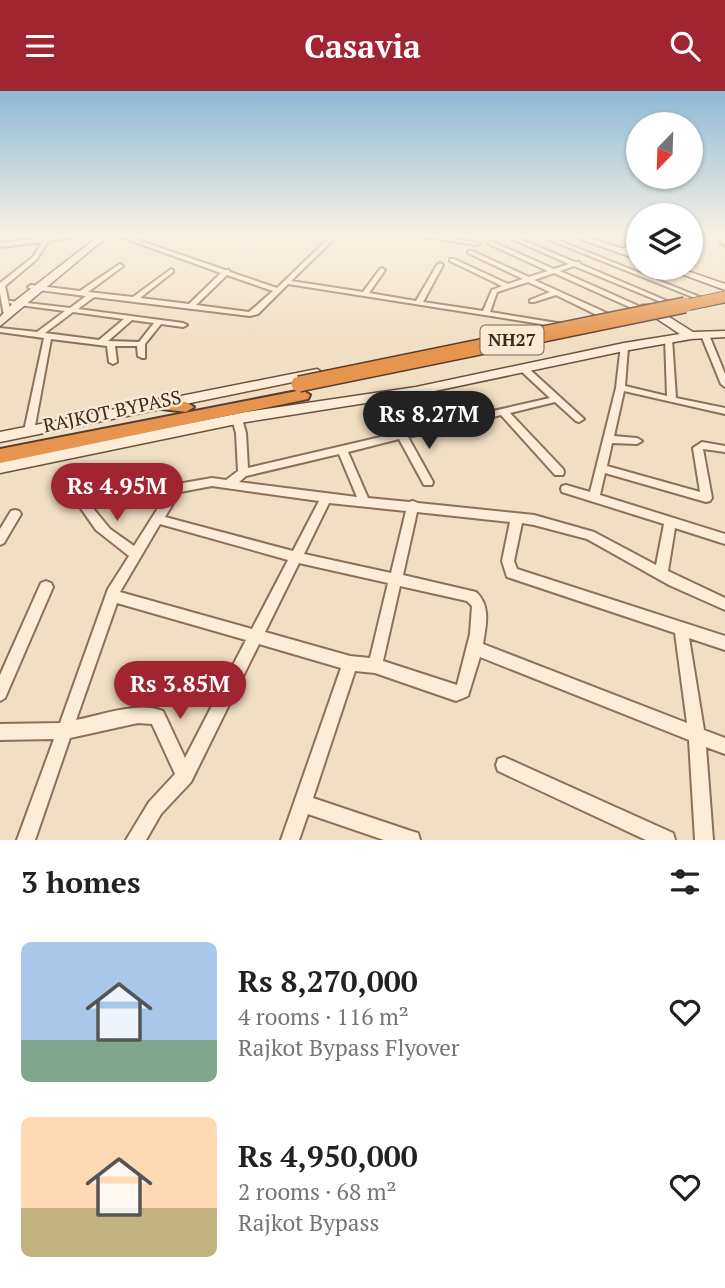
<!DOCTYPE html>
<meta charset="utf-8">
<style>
:root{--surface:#fff;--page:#f2f2f2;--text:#222;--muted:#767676;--accent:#a12431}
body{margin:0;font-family:"PT Serif",serif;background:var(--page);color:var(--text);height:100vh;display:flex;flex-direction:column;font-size:26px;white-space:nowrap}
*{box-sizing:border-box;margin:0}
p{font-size:23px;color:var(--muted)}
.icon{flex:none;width:38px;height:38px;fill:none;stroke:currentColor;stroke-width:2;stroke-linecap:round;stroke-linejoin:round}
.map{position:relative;height:749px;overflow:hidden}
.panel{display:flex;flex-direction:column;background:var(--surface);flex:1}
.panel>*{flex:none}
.needle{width:46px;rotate:203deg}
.buttons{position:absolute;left:626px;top:21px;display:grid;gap:14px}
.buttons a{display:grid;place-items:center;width:77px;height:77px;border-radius:50%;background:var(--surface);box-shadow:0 2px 5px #0004;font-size:35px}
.price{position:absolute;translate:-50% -60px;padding:0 16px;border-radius:24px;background:var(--accent);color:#fff;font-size:23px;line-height:46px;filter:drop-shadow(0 2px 4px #0008)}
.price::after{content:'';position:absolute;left:50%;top:42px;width:21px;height:16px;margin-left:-10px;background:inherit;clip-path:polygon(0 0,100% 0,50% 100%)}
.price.selected{background:#222;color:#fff}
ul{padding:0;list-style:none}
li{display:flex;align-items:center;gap:21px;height:175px;padding:0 21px}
li span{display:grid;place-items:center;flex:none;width:196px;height:140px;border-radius:10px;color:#555}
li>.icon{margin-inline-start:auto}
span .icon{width:84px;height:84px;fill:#fffc;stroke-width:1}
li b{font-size:30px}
h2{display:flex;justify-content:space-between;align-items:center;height:84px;padding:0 21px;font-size:30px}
header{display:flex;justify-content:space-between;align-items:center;height:91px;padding:0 21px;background:var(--accent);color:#fff;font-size:32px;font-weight:700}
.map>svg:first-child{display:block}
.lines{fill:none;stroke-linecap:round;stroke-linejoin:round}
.street-casing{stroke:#8e7058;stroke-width:4}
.secondary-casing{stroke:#70513c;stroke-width:3}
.highway-casing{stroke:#5b3e2d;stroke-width:4}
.street{fill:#fbedd8;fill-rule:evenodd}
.secondary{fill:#fbedd8;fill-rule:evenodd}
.highway{fill:#e6954f;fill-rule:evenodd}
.highway-bridge-far1-casing{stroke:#5b3e2d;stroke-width:13;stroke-linecap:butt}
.highway-bridge-casing{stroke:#5b3e2d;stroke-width:18;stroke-linecap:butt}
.highway-bridge-far1{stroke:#e6954f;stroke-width:11}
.highway-bridge{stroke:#e6954f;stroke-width:15}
.labels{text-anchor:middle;stroke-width:5;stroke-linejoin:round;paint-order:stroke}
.shield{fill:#f8ead4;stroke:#756455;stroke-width:2}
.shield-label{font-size:18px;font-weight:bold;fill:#3d2a1e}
.street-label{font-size:19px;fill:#3d2a1e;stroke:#f8ead4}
</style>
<header><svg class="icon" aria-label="menu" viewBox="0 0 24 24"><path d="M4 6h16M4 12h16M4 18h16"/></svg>Casavia<svg class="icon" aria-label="search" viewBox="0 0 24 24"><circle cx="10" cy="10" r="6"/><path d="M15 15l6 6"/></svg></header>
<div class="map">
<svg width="725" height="749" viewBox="0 0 725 749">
<rect width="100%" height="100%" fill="#f1dfc4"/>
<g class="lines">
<defs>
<g id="street">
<polygon points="46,144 52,144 50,146 86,144 48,150 37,168 5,195 11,223 4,225 0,202 0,192 33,166 42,151 0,156 0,152 44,147"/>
<path d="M115,144H123L225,179H229L230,181L277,197L332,144H338L291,190L363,201L380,178L382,177L385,179L369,202L416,210L437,174L440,172L443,174L423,211L483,220L492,199L502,195L450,170V168H454L508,193L523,188L468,162V160H472L529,186L548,180L489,153V151H493L554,178L569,173L503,144H510L575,171H579L580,173L672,212L666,213L574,175L560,180L643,217L636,219L554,182L534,189L609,223V227H603L556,204L534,211H530V209L550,201L528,191L497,201L490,221L557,232H560V236L288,193L258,223L250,225L94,206L78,218L183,232L187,234L183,236L161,233L145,253V267H142L138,265L137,255H115L117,271L113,273L109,271L107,255L51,248L34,340L32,342H26L24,340L44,247L0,241V237L37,241L65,220L12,213L8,211L10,210L70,217L86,205L31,198L28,196L31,194L80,200L120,173L123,175L122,176L88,201L133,206L171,178L173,179V181L140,207L189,213L221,182ZM227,184L273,200L249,221L196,214ZM73,221L124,228L99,249L45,242ZM132,229L154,232L139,251L108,250Z"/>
<polygon points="412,144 427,144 480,152 477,154"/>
<polygon points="537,144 545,144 700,206 695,207"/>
<polygon points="639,153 639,157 620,161 617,159"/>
<polygon points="702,242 708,242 709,244 725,283 725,296 721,293 701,244"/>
<path d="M665,246H668L672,248L676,307L725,317V323L624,300L614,345L637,347L642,350L637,353L612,352L607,375L700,401L693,357L702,351L725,355V361L703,358L712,407L710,410L706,411L605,382L600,404L725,443V453L675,437L668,480L725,507V519L669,494L587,448L534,434L522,432L514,470L517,478L725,545V559L689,547L704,639L725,647V663L706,656L713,749H695L689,649L480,566L468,605L456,610L375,582L355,580L313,707L411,740L418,742L420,749H384L308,723L299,749H281L341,577L259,553L191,691L161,723L146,749H126L149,711L175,683L152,633L138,632L70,647L35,749H17L54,648L0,649V633L60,632L108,498L129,465L96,439L80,416L78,413L80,410L212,387L226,389L238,380L236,342L232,328L237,325L242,328L246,342L248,377L415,338L393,303L397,300L400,301L423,336L550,307L521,280V276H527L584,328L579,331L576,330L555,311L510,322L563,378L564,381L563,384H555L501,324L408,346L433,391L432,394H424L399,348L348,361L368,407L409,411L413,410L418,412L534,424L594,441L656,474L664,433L562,401L561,398L562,395L566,394L590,401L616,297L621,254H624L628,256L625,295L667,305ZM339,363L357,406L239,391L246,385ZM212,395L319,410L293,460L165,426L180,401ZM167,403L134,455L110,438L92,416ZM329,412L406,420L391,482L304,463ZM417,421L510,431L502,470L507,486L675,542L687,632L483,553C486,534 491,515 476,501L403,484ZM160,433L288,469L252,538L120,501ZM299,472L388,492L370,567L350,565L265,541ZM400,495L467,510L472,515L470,543L457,594L383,570ZM117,512L246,549L185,667L163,620C138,610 102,624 76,629Z"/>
<polygon points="15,419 19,420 21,423 4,452 0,454 0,438 11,420"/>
<polygon points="46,490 51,492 53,496 5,607 0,610 0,584 41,492"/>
<polygon points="504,666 673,742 675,749 646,749 498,680 496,674 498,668"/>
</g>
<g id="secondary">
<polygon points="100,144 109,144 0,235 0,226 15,210"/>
<polygon points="569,144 581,144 639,163 639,169"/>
<polygon points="718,144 725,144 725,155 721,152"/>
<polygon points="665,177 679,177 725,193 725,199"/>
<polygon points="642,214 650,214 693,241 725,240 725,246 691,248 624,260 416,304 246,331 0,382 0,370 246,321 416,296 624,252 680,243 642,218"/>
<polygon points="317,278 323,282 322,285 0,351 0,341"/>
</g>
<g id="highway">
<polygon points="302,299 310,304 308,308 0,372 0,358"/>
<polygon points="160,308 186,311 194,316 186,321 154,317 152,313"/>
</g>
</defs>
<!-- street casing -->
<use href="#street" class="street-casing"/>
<!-- secondary casing -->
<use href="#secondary" class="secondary-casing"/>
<!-- highway casing -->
<use href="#highway" class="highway-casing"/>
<!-- street -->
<use href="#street" class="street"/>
<!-- secondary -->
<use href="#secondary" class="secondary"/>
<!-- highway -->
<use href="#highway" class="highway"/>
<defs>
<polyline id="highway-bridge-far1" points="677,216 725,206"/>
<polyline id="highway-bridge" points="299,293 685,214"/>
</defs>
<!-- highway-bridge-far1 casing -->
<use href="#highway-bridge-far1" class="highway-bridge-far1-casing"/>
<!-- highway-bridge casing -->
<use href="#highway-bridge" class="highway-bridge-casing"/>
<!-- highway-bridge-far1 -->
<use href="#highway-bridge-far1" class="highway-bridge-far1"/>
<!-- highway-bridge -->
<use href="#highway-bridge" class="highway-bridge"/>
</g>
<!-- sky -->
<linearGradient id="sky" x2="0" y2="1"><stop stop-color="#8dbad5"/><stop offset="0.58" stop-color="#f9f1e4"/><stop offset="1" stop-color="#f9f1e4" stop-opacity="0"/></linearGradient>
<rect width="725" height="249" fill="url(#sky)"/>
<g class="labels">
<!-- shield labels -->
<rect class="shield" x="480.5" y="234.5" width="63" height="29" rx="5"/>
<g class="shield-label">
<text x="512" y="255">NH27</text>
</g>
<!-- street labels -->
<g class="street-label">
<text transform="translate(112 320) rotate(-12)" y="7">RAJKOT BYPASS</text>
</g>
</g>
</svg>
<div class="buttons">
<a><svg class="needle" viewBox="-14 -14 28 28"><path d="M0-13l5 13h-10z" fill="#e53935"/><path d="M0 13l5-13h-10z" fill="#767676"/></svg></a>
<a><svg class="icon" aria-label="layers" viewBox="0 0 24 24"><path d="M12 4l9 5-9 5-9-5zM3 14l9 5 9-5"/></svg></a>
</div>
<b class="price selected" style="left:429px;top:360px">Rs 8.27M</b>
<b class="price" style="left:117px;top:432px">Rs 4.95M</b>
<b class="price" style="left:180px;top:630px">Rs 3.85M</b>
</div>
<section class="panel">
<h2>3 homes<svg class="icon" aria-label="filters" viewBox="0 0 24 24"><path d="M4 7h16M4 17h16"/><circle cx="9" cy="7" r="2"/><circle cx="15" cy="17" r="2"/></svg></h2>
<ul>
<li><span style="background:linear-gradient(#a9c7e8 70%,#7fa58c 0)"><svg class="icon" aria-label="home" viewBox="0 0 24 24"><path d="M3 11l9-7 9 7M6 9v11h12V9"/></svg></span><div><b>Rs 8,270,000</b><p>4 rooms · 116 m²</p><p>Rajkot Bypass Flyover</p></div><svg class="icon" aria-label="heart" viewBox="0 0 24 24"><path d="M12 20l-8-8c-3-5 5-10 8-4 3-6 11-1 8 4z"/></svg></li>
<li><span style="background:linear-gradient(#ffd9b3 65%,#c2b280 0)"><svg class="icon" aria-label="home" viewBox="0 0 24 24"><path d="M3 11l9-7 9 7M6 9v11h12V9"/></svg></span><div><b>Rs 4,950,000</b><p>2 rooms · 68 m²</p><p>Rajkot Bypass</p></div><svg class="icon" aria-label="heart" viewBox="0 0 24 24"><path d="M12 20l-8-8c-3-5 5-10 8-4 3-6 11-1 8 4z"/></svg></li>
</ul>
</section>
